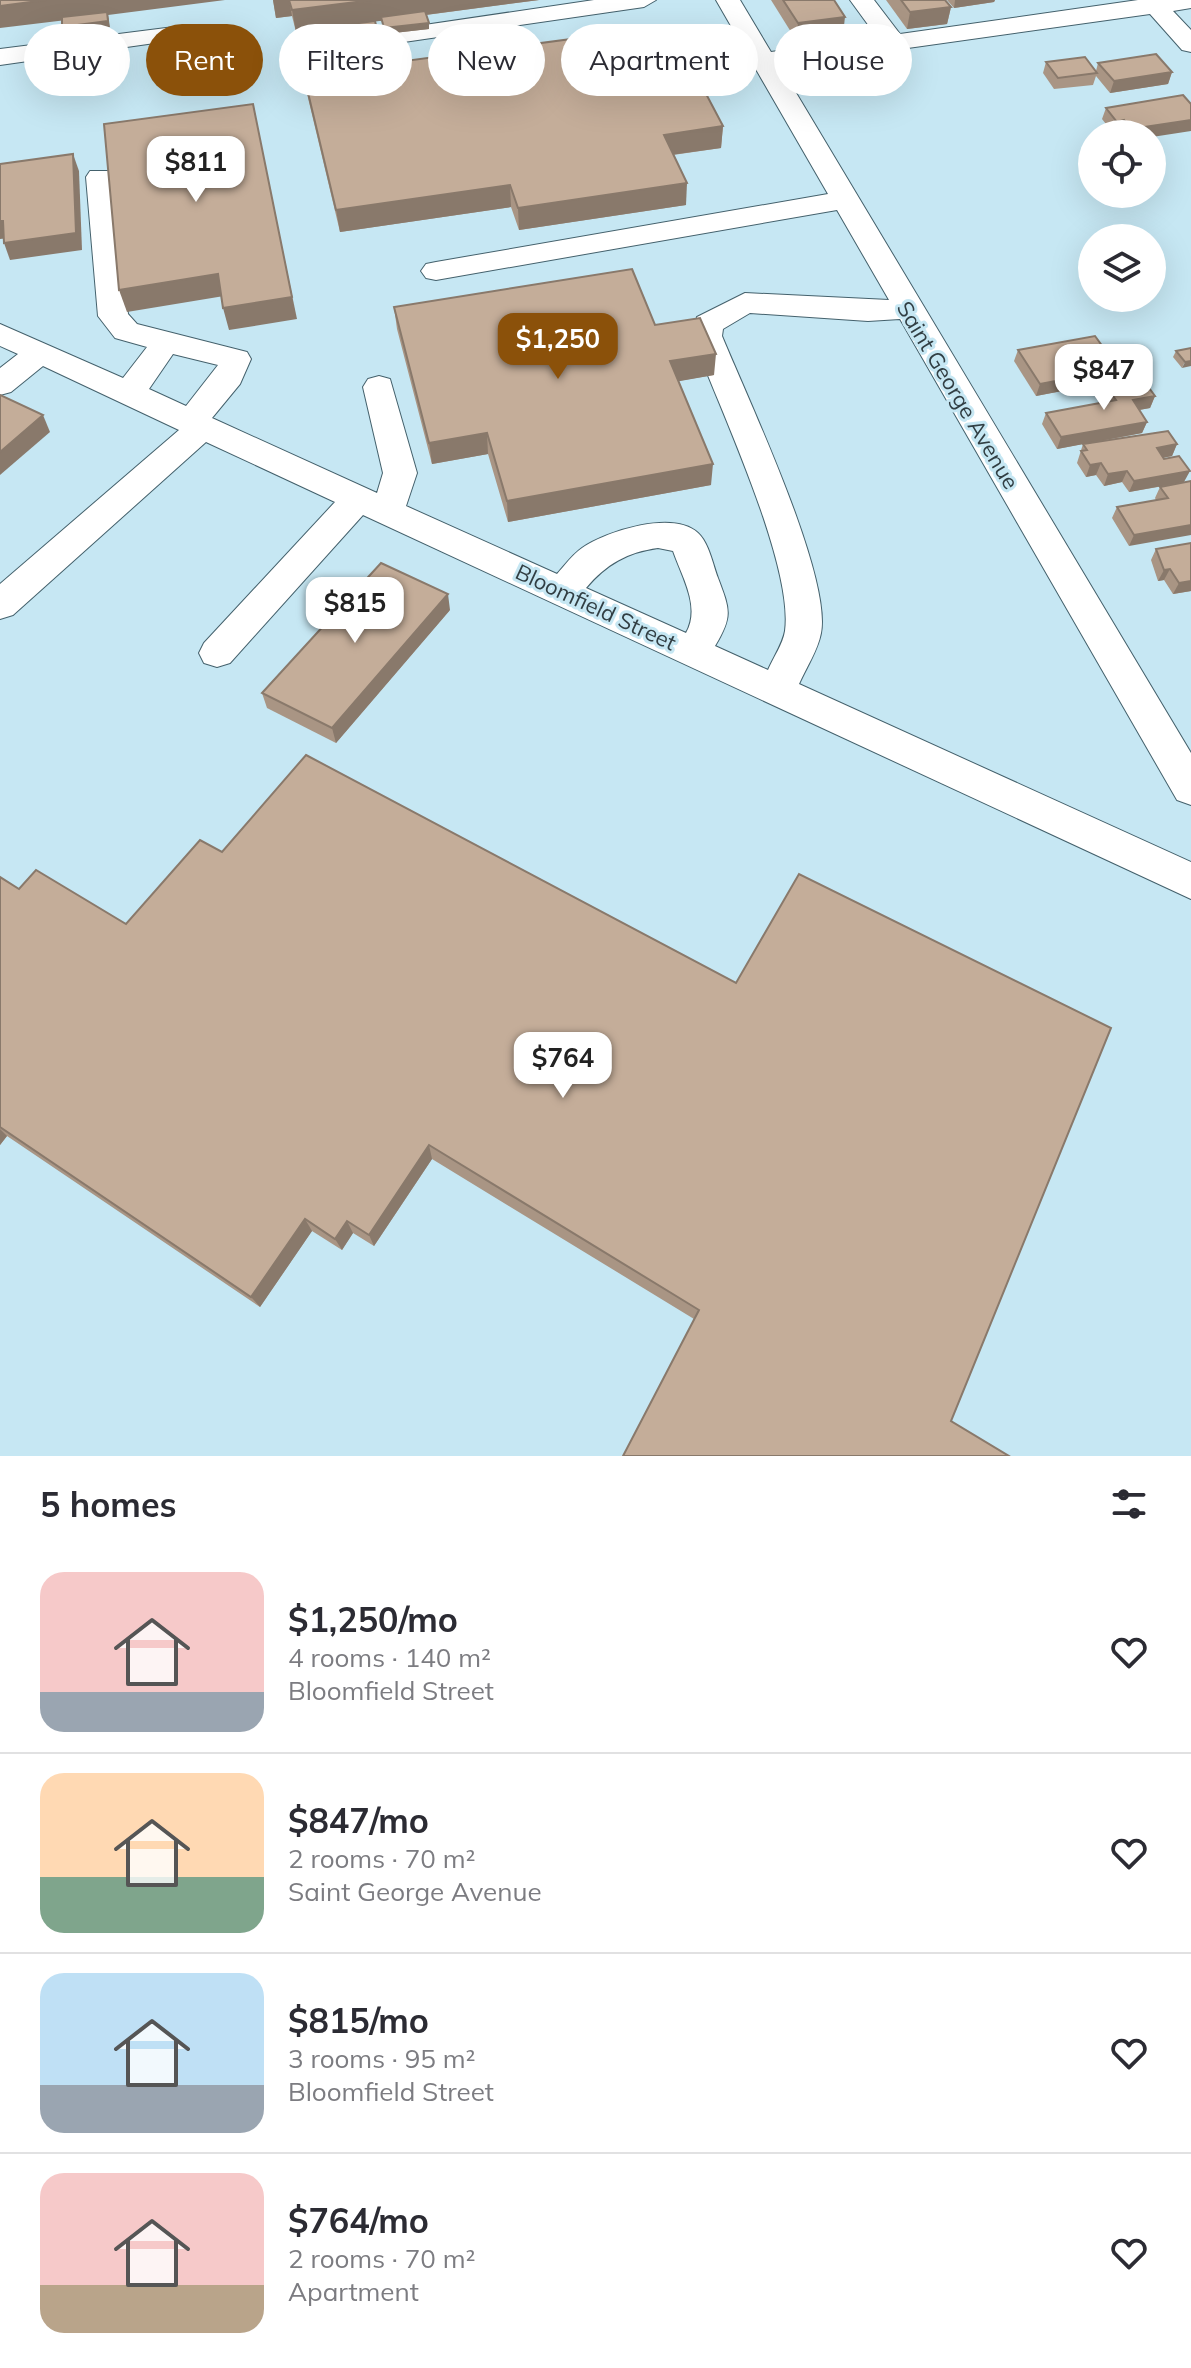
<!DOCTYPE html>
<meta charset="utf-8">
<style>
:root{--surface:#fff;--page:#f2f2f3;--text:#2b2b33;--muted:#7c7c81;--line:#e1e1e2;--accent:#8b510a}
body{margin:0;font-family:Mulish,sans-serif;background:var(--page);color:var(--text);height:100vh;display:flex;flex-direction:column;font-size:30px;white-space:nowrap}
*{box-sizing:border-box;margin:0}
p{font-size:26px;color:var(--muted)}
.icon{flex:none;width:44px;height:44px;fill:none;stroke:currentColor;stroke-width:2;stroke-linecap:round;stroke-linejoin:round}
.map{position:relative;height:1456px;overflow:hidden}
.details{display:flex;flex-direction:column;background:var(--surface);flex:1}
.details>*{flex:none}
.banner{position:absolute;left:24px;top:24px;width:1144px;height:72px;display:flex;gap:16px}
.buttons{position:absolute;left:1078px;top:120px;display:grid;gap:16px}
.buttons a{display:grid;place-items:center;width:88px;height:88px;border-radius:50%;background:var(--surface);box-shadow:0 8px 32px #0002;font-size:40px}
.price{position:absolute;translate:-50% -68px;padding:0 18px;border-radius:16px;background:#fff;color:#222;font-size:26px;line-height:52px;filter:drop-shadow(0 2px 4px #0008)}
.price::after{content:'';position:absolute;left:50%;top:48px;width:24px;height:18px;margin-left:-12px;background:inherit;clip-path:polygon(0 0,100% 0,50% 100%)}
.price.selected{background:var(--accent);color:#fff}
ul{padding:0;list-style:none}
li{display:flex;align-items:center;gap:24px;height:200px;padding:0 40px}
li+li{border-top:2px solid var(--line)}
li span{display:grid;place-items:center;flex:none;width:224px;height:160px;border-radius:24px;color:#555}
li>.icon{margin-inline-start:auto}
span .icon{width:96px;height:96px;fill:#fffc;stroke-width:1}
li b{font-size:34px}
h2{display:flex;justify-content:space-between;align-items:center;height:96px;padding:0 40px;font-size:34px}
.chip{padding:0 28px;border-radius:36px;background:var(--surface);box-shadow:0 8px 32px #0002;font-size:28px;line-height:72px}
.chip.selected{background:var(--accent);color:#fff}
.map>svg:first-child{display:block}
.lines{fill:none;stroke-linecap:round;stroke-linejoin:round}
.minor-casing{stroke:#44616c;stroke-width:2}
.minor{fill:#fff;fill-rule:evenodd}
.wall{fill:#a99584}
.shaded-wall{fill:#89796b}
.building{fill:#c4ad99;stroke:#89796b;stroke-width:2}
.labels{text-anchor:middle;stroke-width:6;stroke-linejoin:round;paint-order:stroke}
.street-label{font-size:22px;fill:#313e43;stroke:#c6e7f3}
</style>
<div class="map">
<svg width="1191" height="1456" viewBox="0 0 1191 1456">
<rect width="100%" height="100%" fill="#c6e7f3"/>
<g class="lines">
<defs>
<g id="minor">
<polygon points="594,0 656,0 644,7 404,42 392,35 404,28"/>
<path d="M716,0H740L771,52L877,37L850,0H874L900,34L1138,0H1191V8L1173,11L1191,30V52L1182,50L1150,14L780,66L1191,753V805L1177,800L900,319L868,321L750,313L723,329L722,336C747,397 832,576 821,633C818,650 806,668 799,684L1191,862V899L363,515L230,663L217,667L204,663L199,653L204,643L335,502L206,442L13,615L0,619V584L179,430L43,366L11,392L0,395V368L18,354L0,346V324L123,378L147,347L115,338L98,316L86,177L90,171H110L114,177L128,314L137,324L247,352L251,359L240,384L212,418L377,493L383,473L363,387L368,379L379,376L390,379L417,473L406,506L557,574C565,565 572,555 582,548C607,531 673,510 698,533C709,543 713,565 718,578C730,610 733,616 715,646L768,670C773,658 783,644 785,631C794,565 718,404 692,336L697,317L745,293L889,300L837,210L436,280L426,278L421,271L426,264L436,262L828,194ZM173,354L218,365L186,406L149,389ZM658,548L673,551C682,577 701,607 686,633L586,588C606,564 628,552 658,548Z"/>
<polygon points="174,27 186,34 183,39 0,65 0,49"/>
</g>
</defs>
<!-- minor casing -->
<use href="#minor" class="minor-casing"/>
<!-- minor -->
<use href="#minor" class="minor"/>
</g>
<!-- wall -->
<g class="wall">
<polygon points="273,0 539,0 426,15 429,29 385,34 382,21 375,21 378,35 375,35 383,64 629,59 723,126 721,148 673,155 686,205 519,230 511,207 340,232 298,56 294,34 344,29 343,26 296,32 292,16 276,18"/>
<polygon points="771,0 834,0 843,34 796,40"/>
<polygon points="886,0 945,0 951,7 947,24 907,29"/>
<polygon points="947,0 995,0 994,2 954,8"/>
<polygon points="1046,62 1096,71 1098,63 1172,72 1168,84 1110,93 1096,76 1093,85 1054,89 1043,73"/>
<polygon points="1106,108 1152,134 1121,134 1120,132 1113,133 1102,119"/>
<polygon points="394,307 655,325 714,375 678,381 711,485 508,522 488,454 432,464 397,329"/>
<polygon points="1191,348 1182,368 1173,357 1176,351"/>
<polygon points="1018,350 1114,381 1036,396 1014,361"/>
<polygon points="1107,388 1155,396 1150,408 1139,410 1147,422 1142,433 1086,444 1177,444 1172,456 1163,458 1190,471 1129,546 1112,518 1117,507 1156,500 1155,498 1160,487 1175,484 1129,492 1122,482 1104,486 1096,475 1086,477 1077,463 1083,444 1057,449 1042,424 1046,413 1104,402 1102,399"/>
<polygon points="1156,549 1191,591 1173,594 1164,580 1158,581 1151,560"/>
<polygon points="450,610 336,743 267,708 262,693"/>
<polygon points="222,852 736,983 1111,1028 694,1319 432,1159 374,1246 353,1233 342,1250 312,1231 260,1307 7,1136 0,1145 0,877 19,889 126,924"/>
</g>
<!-- shaded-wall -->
<g class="shaded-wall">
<polygon points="46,0 225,0 108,15 110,27 64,33 62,27 108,15 0,28 0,6"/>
<polygon points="273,0 289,0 292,16 276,18"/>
<polygon points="372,0 539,0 296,32 292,10"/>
<polygon points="955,0 995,0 994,2 954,8"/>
<polygon points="951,7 947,24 907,29 910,12"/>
<polygon points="845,17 843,34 796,40 798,23"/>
<polygon points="429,23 429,29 385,34 384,28"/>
<polygon points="1172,72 1168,84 1110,93 1114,81"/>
<polygon points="1124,120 1120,132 1113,133 1117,122"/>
<polygon points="1191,120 1191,131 1152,137 1152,134 1129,134 1131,129"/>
<polygon points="257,125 297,319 229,330 223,308"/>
<polygon points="723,126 721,148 663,156 664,135"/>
<polygon points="73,154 79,171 82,250 10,260 4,243"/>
<polygon points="687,183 686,205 519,230 518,208"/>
<polygon points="510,185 511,207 340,232 336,210"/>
<polygon points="0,221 3,221 10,238 0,239"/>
<polygon points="218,274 224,296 127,312 119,290"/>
<polygon points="716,354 714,375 669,383 670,361"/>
<polygon points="1191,361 1191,366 1182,368 1185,362"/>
<polygon points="1119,369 1114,381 1036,396 1040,384"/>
<polygon points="1155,396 1150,408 1128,412 1133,400"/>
<polygon points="43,415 50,432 0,475 0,452"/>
<polygon points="1147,422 1142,433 1057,449 1061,437"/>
<polygon points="487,433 488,454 432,464 429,443"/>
<polygon points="1177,444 1172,456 1151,460 1157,448"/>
<polygon points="1101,463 1096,475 1086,477 1090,465"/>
<polygon points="713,464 711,485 508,522 507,501"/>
<polygon points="1127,471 1122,482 1104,486 1108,474"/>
<polygon points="1190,471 1184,482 1129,492 1134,481"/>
<polygon points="1191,525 1191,535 1129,546 1134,535"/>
<polygon points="1170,569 1164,580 1158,581 1164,570"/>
<polygon points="1191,581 1191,591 1173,594 1179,583"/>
<polygon points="448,594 450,610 336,743 332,728"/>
<polygon points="0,1129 7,1136 0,1145"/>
<polygon points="429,1145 432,1159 374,1246 369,1235"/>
<polygon points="305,1219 312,1231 260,1307 251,1297"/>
<polygon points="347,1221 353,1233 342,1250 335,1239"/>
</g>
<!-- building -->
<g class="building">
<polygon points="0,0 46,0 0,6"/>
<polygon points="289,0 372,0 292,10"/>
<polygon points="783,0 834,0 845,17 798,23"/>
<polygon points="901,0 945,0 951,7 910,12"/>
<polygon points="425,11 429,23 384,28 381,17"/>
<polygon points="107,12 108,21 62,27 62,17"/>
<polygon points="375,21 377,29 373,29 373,26 345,29 343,25"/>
<polygon points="373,26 383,64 616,33 629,59 684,52 723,126 664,135 687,183 518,208 510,185 336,210 294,34"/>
<polygon points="1156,54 1172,72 1114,81 1098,63"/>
<polygon points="1085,57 1097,73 1058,78 1046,62"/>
<polygon points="1183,95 1191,104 1191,120 1131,129 1124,120 1117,122 1106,108"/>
<polygon points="253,104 292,297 223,308 218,274 119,290 104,124"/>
<polygon points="73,154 76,233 4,243 3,221 0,221 0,164"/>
<polygon points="632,269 655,325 700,318 716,354 670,361 713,464 507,501 487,433 429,443 394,307"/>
<polygon points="1095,336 1119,369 1040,384 1018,350"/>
<polygon points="1191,348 1191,361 1185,362 1176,351"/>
<polygon points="1144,381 1155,396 1133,400 1147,422 1061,437 1046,413 1116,400 1107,388"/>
<polygon points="0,395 43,415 0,452"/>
<polygon points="1168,431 1177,444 1157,448 1164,459 1179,456 1190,471 1134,481 1127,471 1108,474 1101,463 1090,465 1081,451 1087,450 1083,444"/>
<polygon points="1191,481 1191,525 1134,535 1117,507 1168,498 1160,487"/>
<polygon points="1191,543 1191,581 1179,583 1170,569 1164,570 1156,549"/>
<polygon points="381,563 448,594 332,728 262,693"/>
<polygon points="306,755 736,983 799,874 1111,1028 951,1421 1009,1456 623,1456 699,1310 429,1145 369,1235 347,1221 335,1239 305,1219 251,1297 0,1127 0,877 19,889 36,870 126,924 200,840 222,852"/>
</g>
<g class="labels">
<!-- street labels -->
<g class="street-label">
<text transform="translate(958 395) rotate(59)" y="8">Saint George Avenue</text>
<text transform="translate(596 607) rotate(25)" y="8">Bloomfield Street</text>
</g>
</g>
</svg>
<div class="buttons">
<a><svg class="icon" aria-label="locate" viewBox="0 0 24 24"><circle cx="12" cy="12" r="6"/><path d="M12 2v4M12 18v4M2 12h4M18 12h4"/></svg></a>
<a><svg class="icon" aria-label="layers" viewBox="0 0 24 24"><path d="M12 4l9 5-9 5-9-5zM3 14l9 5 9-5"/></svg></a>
</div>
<b class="price" style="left:196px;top:204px">$811</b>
<b class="price selected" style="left:558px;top:381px">$1,250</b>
<b class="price" style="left:1104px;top:412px">$847</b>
<b class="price" style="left:355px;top:645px">$815</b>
<b class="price" style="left:563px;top:1100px">$764</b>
<div class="banner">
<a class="chip">Buy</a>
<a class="chip selected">Rent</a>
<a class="chip">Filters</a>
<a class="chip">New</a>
<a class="chip">Apartment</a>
<a class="chip">House</a>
</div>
</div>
<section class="details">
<h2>5 homes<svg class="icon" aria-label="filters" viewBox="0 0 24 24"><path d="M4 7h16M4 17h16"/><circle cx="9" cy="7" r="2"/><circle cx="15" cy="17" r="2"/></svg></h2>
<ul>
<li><span style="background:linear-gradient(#f6c9c9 75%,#9aa5b1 0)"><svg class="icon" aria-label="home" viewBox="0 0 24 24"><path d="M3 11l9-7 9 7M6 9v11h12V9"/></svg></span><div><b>$1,250/mo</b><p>4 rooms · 140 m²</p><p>Bloomfield Street</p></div><svg class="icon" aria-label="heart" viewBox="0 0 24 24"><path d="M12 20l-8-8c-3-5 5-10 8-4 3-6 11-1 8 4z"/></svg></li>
<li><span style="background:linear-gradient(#ffd9b3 65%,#7fa58c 0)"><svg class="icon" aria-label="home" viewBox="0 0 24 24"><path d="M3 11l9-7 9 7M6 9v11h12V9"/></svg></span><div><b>$847/mo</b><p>2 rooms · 70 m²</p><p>Saint George Avenue</p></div><svg class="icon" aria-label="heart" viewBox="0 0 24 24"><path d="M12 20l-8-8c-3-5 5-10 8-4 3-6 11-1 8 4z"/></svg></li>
<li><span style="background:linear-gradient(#bfe0f5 70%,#9aa5b1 0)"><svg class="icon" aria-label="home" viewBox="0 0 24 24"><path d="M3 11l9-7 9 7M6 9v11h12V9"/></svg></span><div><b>$815/mo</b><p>3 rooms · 95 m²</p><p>Bloomfield Street</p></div><svg class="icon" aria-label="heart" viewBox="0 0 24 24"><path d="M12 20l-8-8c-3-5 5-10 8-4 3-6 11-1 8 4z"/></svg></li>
<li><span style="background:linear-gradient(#f6c9c9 70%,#b9a48a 0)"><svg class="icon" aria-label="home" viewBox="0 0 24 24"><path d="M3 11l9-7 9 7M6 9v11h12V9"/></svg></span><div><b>$764/mo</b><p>2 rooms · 70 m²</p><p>Apartment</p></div><svg class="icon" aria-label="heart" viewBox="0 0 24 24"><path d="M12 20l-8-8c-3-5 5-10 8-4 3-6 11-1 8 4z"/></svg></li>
</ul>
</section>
